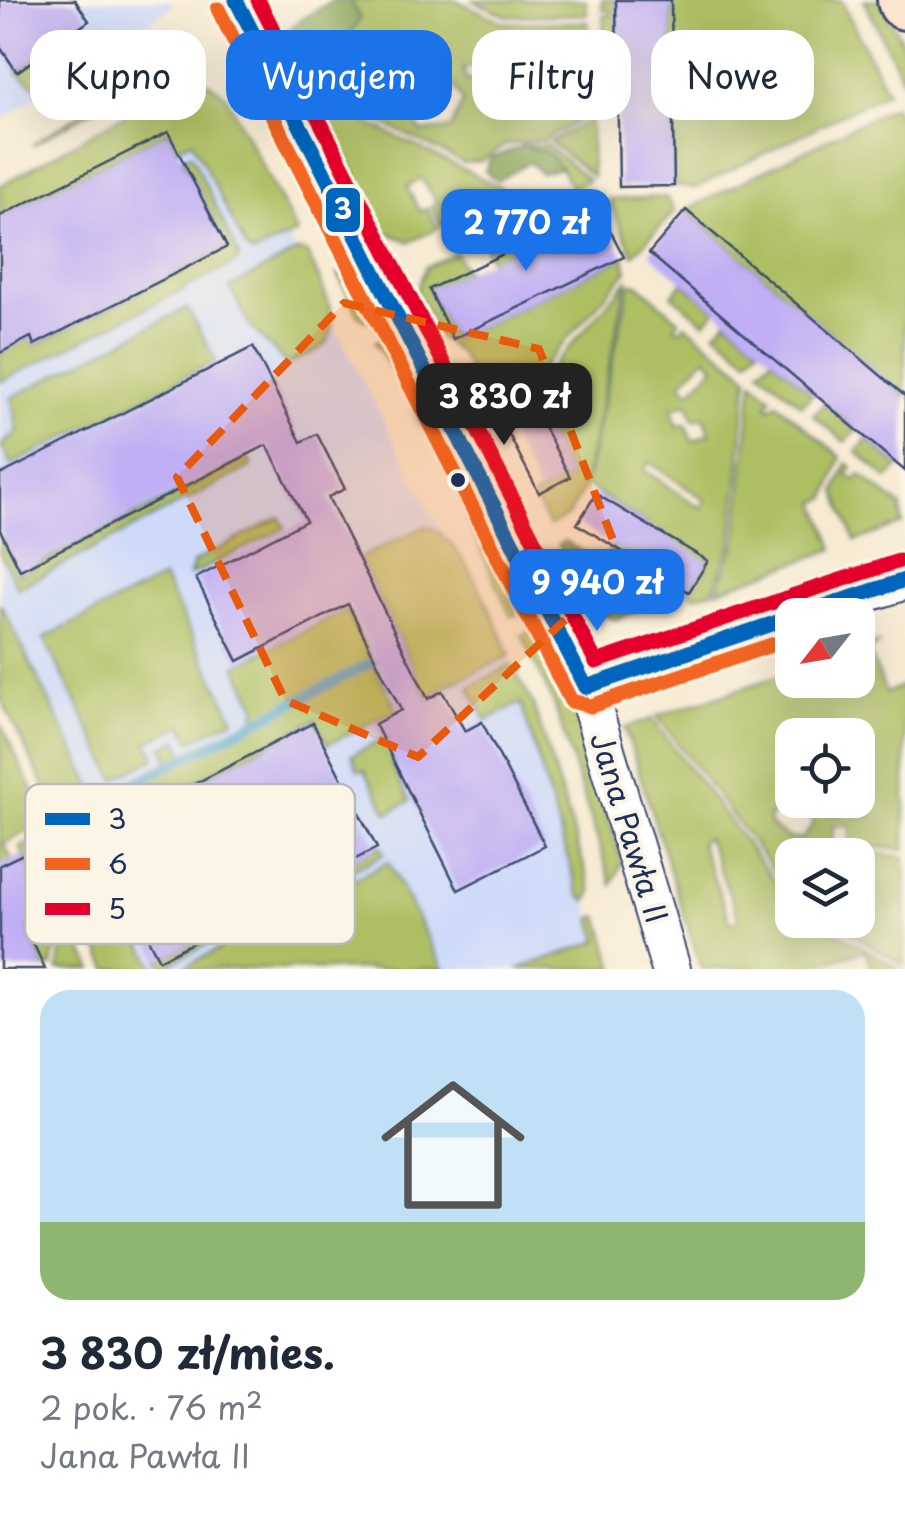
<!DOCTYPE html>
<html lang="pl">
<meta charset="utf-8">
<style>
:root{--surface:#fff;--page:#f2f2f3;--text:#1f2937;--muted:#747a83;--line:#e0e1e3;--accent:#1a73e8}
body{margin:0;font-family:"Playpen Sans",sans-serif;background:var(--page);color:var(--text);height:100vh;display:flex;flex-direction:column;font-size:38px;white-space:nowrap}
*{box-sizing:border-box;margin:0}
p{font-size:32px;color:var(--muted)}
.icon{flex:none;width:55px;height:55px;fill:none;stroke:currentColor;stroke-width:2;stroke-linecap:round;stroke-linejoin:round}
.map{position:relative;height:969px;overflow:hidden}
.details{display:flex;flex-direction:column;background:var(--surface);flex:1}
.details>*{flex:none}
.hud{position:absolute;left:30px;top:30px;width:845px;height:90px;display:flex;gap:20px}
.needle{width:65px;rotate:239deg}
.buttons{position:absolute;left:775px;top:598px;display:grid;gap:20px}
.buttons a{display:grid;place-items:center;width:100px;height:100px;border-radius:20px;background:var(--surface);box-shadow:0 10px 40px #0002;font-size:50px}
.price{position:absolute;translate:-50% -85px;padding:0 22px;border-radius:20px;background:var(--accent);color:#fff;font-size:32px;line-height:65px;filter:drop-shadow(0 2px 5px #0008)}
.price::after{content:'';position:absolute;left:50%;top:60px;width:30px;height:22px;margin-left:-15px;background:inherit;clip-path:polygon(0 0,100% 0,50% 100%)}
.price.selected{background:#222;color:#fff}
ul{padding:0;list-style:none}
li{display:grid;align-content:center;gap:20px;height:530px;padding:0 40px}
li+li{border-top:2px solid var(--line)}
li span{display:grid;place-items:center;height:310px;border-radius:30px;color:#555}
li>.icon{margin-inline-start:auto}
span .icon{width:180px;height:180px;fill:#fffc;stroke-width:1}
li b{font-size:42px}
.tag{padding:0 35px;border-radius:30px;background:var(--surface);box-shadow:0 10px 40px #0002;font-size:35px;line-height:90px}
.tag.selected{background:var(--accent);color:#fff}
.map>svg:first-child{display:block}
.built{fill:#cedafa}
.green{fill:#aebf63;stroke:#647760;stroke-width:2.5;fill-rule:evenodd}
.forest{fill:#8aa659;stroke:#526a5c;stroke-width:2.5}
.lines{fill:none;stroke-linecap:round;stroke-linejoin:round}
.stream{stroke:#55a4cf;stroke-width:10}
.building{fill:#c0aff4}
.street-casing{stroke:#3c4b6f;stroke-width:42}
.secondary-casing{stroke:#3c4b6f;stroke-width:58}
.street{stroke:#fff;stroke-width:38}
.secondary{stroke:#fce5cf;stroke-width:52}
.bus-1-casing{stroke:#fcf5e5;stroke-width:22}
.bus-2-casing{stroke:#fcf5e5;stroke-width:22}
.bus-3-casing{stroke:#fcf5e5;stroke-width:22}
.bus-1{stroke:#0065bd;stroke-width:15}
.bus-2{stroke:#f26522;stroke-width:15}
.bus-3{stroke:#e4002b;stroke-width:15}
.marked{fill:#e8590c;fill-opacity:0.2;stroke:#e8590c;stroke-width:8;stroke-dasharray:20 12;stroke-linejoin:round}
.bus-dot{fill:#1b2f5e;stroke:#fcf5e5;stroke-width:4}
.labels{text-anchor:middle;stroke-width:8;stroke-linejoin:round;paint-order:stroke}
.street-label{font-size:30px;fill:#1b2f5e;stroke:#fcf5e5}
.key{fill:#fcf5e5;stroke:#b8babc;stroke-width:2.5}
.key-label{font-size:28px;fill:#1b2f5e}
.line-badge{stroke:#fcf5e5;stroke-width:4}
.badge-label{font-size:28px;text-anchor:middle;font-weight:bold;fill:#fff}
</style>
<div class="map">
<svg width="905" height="969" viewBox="0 0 905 969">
<rect width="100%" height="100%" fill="#fcf5e5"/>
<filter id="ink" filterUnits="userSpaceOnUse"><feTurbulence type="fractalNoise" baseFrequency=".01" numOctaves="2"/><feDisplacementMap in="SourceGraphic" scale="20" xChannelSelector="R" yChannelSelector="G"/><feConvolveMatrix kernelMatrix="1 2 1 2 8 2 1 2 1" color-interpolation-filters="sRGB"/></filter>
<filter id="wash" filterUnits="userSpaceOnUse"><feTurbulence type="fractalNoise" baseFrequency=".0048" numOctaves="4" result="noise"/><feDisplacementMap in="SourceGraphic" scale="40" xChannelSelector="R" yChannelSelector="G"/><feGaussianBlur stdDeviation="2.25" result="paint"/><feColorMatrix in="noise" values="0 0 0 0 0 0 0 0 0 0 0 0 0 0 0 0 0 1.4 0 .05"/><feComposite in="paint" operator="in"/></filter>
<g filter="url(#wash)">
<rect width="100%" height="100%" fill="#f7ead2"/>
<!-- built -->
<g class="built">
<polygon points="0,0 169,0 173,6 0,121"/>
<polygon points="209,85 521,685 608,969 145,969 0,672 0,200"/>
</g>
<!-- green -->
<g class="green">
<path d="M351,0H456L505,23L588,22L590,114L545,140L506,145L481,161L464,163L326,95L344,80L343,46L359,18ZM501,58L504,71L467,81L463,69ZM454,86L463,101L451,129L421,132L406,108L413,98L436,97Z"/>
<polygon points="472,0 586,0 587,14 507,16"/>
<polygon points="602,0 616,0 617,41 604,40 603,16 610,15 609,10 602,10"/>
<polygon points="671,0 841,0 887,92 695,188 674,186"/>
<polygon points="864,0 880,0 905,47 905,84"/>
<path d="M113,29L119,32C109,55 60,84 36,87L17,72L72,33L84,47Z"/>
<polygon points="188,32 198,50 32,145 167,57"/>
<polygon points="603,57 617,57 618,97 604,96"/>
<polygon points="187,79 204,80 225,94 297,233 253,254 246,248 192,141 176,148 168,132 0,216 0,186"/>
<polygon points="317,98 500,187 505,195 442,226 431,206 437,202 421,178 407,187 420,211 427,208 438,228 410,242 386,232"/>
<polygon points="894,106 905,129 905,396 686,210"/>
<polygon points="590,120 592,176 550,142"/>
<polygon points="546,145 589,180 571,187 561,168 523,146"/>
<polygon points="191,154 239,255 237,262 0,382 0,353 31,337 35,345 226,247 182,158"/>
<polygon points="666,197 675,211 633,255 609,200"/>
<polygon points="532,216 536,223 543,220 549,232 491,261 485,248 495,243 492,236"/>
<path d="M298,251L307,253C316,273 346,326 324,345C315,354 298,358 287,364L250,326L230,288Z"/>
<polygon points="456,253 466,273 429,290 453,339 624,257 627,271 495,421 461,355 440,338 416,291 426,267"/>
<polygon points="357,264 377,315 367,321 359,316 338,274"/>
<polygon points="627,281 583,490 568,516 549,526 533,497 569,477 536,412 506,427 501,434 499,428"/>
<path d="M630,283L638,284L679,320L675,327L680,330L685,324L748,376L732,543L712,591L695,596L689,592L707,561L656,571L650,579L608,554L613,545L648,525L585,485ZM706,357L715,366L690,392L681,383ZM688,403L694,420L704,417L710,434L692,441L686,424L677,426L672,408ZM649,462L705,500L701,508L644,470Z"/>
<polygon points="683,283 716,310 705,323 672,295"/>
<polygon points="187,308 216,361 11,465 1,446 18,431 11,398"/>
<polygon points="727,320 759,347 748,359 716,332"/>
<polygon points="390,335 401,347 416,409 375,342"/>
<polygon points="772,358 813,393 802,405 760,370"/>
<polygon points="753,381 772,398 767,404 770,408 777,403 841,457 827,498 817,502 834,549 716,591 736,542"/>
<polygon points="825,403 856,430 845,442 813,415"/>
<polygon points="867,439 899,467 888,479 857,452"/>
<polygon points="248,458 252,466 18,588 0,553 0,537 19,574"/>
<polygon points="847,463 852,467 847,475 855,480 860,474 901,507 902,524 855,541 836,491"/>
<polygon points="280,517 285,528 190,575 194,562"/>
<polygon points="466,517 475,517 531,606 511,617"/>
<path d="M426,526C459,532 498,624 510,656L441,688L428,699L359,558Z"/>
<polygon points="163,578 234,719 191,741 183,725 148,742 155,758 115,779 44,638"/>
<polygon points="0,603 93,788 70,801 155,969 108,969 49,839 59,816 0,697"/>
<polygon points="346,610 397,710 328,744 315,720 94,833 90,807 171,765 163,747 178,740 186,757 252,724 257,707 236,666"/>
<polygon points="542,625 570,693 622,862 612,885 554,704 522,635"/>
<path d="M880,643L869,651L886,693L905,685V850L850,845V826H833L832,843H822L821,855H792V895L657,716L792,672V680H858V661L867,657L864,648ZM858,735V800H792V735ZM832,801L872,805L871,818L831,815ZM786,805L811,812L813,824L803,838L789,839L770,825V816Z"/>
<polygon points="512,665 533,704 592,891 587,901 579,895 521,703 486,720 469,687"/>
<path d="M652,719L792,904V920H817L899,969H873L865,950L807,969H701L625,728ZM707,838L739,919L731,923L700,842Z"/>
<polygon points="0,723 46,817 45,824 4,843 16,869 0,873"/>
<polygon points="409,725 420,749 391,765 410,801 388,813 364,769 358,771 352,755"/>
<polygon points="27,844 35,846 71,922 58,929 20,847"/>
<polygon points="841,845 845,850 905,857 905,966 830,920 858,920 858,855 841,855"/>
<polygon points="380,846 384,854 163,967 159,960"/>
<polygon points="388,862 444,969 180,969"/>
<polygon points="599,916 615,969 518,969 599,941 592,918"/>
<polygon points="44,918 57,939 52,967 37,969 43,965 22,919"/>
<polygon points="73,933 93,969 58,969 64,938"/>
</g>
<!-- forest -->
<g class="forest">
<polygon points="333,0 351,0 360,19 343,46 344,80 326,95 314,91 287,35 292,26"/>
<polygon points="523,146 548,153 561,168 541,173 529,162 497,181 485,171 491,158"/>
<path d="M565,541L657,601V603L615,620C585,611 572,570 558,544Z"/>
</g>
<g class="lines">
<!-- stream -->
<polyline class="stream" points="92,805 371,663"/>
</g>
<g id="blocks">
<!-- building -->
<g class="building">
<polygon points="0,0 75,0 89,21 17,72 0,47"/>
<polygon points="616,0 671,0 674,186 619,187"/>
<polygon points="168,132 227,247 34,345 31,337 0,353 0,216"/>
<polygon points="599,209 624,257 453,339 429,289"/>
<polygon points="686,210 905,396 905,471 649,253"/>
<polygon points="253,347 301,442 317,434 345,489 328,497 428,699 442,691 465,731 482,722 545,846 458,890 375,724 401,710 348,604 238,661 196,578 306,521 267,445 20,570 0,530 0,475"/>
<polygon points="536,412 570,477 539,493 505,427"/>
<polygon points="596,494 708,561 689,592 577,524"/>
<polygon points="313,723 377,848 159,960 95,835"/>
<polygon points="23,854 51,915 26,927 45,969 0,969 0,865"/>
</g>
</g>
</g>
<g filter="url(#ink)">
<use href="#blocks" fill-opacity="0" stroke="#3c4b6f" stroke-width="2.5"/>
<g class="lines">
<defs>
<g id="street">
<polyline points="236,0 586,687 671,969"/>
<polyline points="798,615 905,580"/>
<polyline points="586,687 792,617"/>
</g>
<polyline id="secondary" points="904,0 905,3"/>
</defs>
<!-- street casing -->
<use href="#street" class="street-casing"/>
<!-- secondary casing -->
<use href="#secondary" class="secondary-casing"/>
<!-- street -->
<use href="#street" class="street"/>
<!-- secondary -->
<use href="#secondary" class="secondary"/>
<defs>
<g id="bus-1">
<polyline points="236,0 586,687"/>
<polyline points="798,615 905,580"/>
<polyline points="586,687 792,617"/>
</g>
<polyline id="bus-2" points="218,9 571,701 591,706 792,638"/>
<g id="bus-3">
<polyline points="258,0 596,662 786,598"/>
<polyline points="792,596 899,561"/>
</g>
</defs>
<!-- bus-1 casing -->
<use href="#bus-1" class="bus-1-casing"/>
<!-- bus-2 casing -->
<use href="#bus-2" class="bus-2-casing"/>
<!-- bus-3 casing -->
<use href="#bus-3" class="bus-3-casing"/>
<!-- bus-1 -->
<use href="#bus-1" class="bus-1"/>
<!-- bus-2 -->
<use href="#bus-2" class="bus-2"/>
<!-- bus-3 -->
<use href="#bus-3" class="bus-3"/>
</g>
</g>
<!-- marked area -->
<path class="marked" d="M344,303L539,349L623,566L418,757L285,700L177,477Z"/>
<!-- markers -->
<circle class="bus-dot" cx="458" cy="480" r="9"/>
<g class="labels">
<!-- street labels -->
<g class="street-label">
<text transform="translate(628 828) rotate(73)" y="10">Jana Pawła II</text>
</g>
</g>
<!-- legend -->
<rect x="25" y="784" width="330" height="160" rx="15" class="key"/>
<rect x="45" y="813" width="45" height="12" fill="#0065bd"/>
<rect x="45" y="858" width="45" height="12" fill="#f26522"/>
<rect x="45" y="903" width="45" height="12" fill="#e4002b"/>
<g class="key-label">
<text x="108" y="829">3</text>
<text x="108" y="874">6</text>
<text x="108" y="919">5</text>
</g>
<rect class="line-badge" x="324" y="186" width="38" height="48" rx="10" fill="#0065bd"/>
<g class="badge-label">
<text x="343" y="219">3</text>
</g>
</svg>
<div class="buttons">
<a><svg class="needle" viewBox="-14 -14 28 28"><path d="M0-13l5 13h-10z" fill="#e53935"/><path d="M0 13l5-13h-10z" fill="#747a83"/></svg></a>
<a><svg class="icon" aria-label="locate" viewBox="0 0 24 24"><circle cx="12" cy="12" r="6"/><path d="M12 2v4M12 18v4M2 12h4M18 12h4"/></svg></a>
<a><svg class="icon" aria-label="layers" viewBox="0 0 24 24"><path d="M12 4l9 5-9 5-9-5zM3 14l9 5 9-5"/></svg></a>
</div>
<b class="price" style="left:526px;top:274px">2 770 zł</b>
<b class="price selected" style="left:504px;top:448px">3 830 zł</b>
<b class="price" style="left:597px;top:634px">9 940 zł</b>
<div class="hud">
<a class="tag">Kupno</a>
<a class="tag selected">Wynajem</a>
<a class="tag">Filtry</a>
<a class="tag">Nowe</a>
</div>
</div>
<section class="details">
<ul>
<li><span style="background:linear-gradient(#bfe0f5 75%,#8fb573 0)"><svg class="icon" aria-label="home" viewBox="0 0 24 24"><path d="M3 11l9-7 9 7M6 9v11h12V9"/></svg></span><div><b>3 830 zł/mies.</b><p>2 pok. · 76 m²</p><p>Jana Pawła II</p></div></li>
</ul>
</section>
